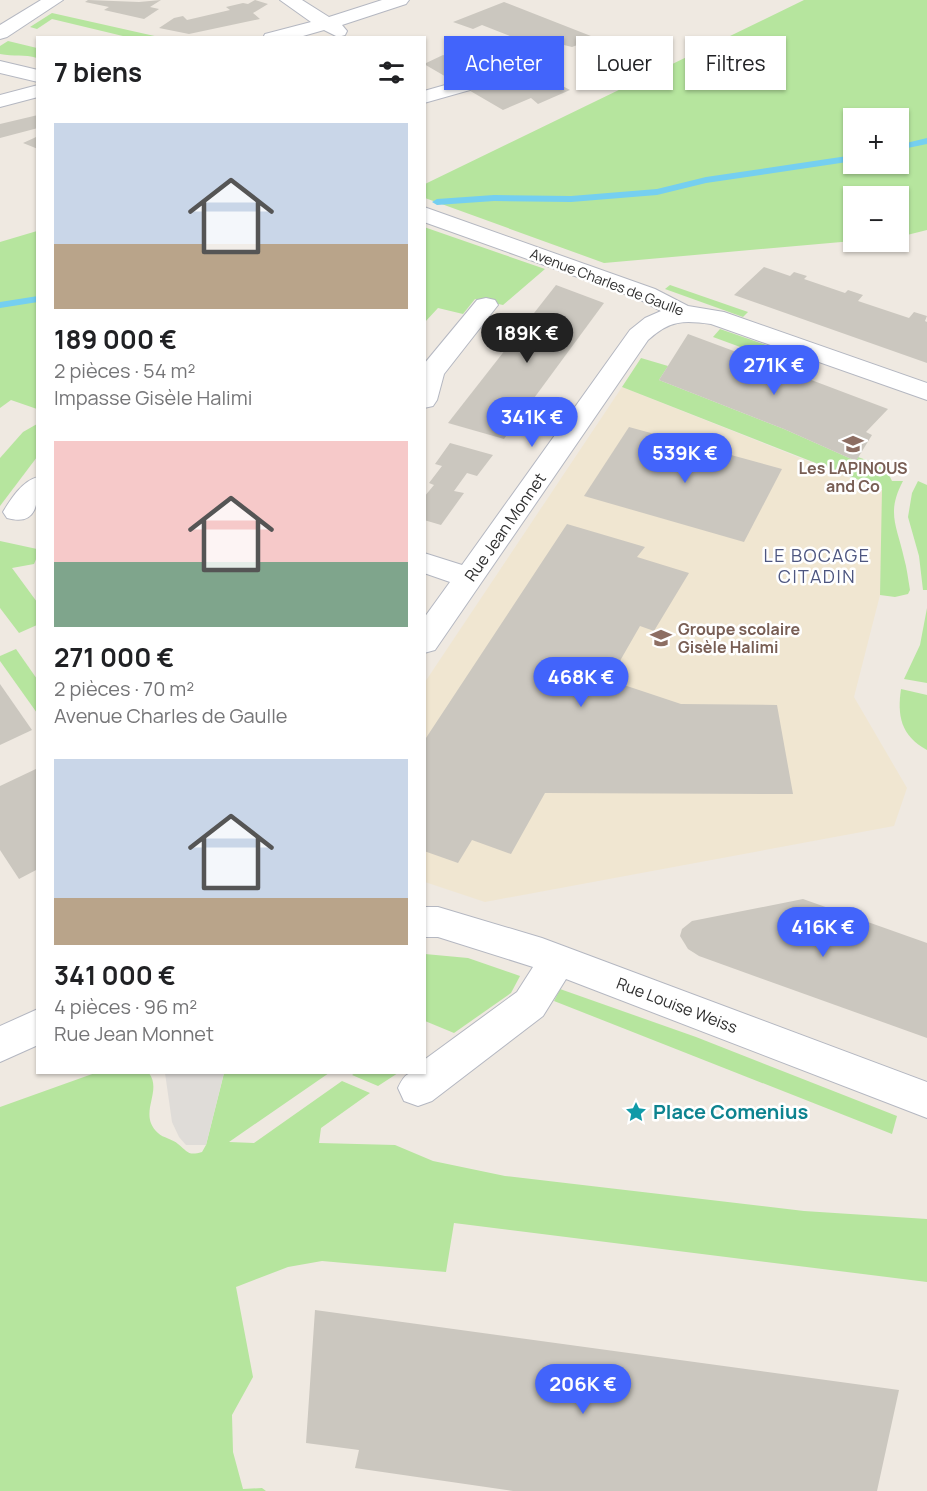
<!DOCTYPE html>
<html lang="fr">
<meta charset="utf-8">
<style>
:root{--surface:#fff;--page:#f6f6f6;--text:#202124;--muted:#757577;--accent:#4264fb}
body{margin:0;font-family:Manrope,sans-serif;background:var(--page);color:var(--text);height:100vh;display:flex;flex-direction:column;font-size:22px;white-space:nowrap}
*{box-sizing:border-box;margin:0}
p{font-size:20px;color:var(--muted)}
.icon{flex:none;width:33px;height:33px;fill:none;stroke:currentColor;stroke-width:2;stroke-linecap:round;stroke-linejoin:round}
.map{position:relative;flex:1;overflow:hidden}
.drawer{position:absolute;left:36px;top:36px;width:390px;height:1038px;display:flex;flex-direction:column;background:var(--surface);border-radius:0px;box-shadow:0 2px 4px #0004}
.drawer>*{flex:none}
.guide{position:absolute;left:444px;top:36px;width:393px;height:54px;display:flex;gap:12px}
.buttons{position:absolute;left:843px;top:108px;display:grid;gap:12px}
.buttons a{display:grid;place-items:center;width:66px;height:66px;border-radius:0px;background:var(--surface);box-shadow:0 2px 4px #0004;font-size:30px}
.price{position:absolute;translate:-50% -51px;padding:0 14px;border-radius:21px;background:var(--accent);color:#fff;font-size:20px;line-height:39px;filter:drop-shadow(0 2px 3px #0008)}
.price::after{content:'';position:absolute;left:50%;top:36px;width:18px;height:14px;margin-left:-9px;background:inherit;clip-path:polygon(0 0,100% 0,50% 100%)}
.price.on{background:#222;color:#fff}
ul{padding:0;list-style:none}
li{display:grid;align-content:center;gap:12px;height:318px;padding:0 18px}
li span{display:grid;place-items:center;height:186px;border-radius:0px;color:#555}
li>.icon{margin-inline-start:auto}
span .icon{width:108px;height:108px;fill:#fffc;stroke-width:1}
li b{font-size:26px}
h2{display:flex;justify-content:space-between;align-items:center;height:72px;padding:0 18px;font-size:26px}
.chip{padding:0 21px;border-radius:0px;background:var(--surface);box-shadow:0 2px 4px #0004;font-size:21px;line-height:54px}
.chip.on{background:var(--accent);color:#fff}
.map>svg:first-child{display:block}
.education{fill:#f0e6d1}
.green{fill:#b6e59e;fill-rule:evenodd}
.plaza{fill:#dfdcd8}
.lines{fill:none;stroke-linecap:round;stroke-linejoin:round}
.stream{fill:#75cff0;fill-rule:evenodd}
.building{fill:#cbc7bf}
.minor-casing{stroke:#b4b7c1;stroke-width:2}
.minor{fill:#fff;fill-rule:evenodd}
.labels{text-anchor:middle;stroke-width:5;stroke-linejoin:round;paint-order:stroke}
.far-street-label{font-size:14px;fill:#2e2e2e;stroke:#fff}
.education-label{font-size:16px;font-weight:bold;fill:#785e54;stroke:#fff}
.street-label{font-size:16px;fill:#2e2e2e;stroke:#fff}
.neighbourhood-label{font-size:18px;letter-spacing:1.5px;fill:#4d5680;stroke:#fff}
.near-culture-label{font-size:20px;font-weight:bold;fill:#0d838f;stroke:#fff;text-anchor:start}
</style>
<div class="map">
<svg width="927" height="1491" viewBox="0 0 927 1491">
<rect width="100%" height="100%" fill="#efe9e1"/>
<!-- education -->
<polygon class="education" points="622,387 883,491 880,595 854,697 907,788 894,826 485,902 425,882 425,682"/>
<!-- green -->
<g class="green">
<path d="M804,0H927V230L899,237L898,196H854L853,241L604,263L425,198V184ZM898,118V164H854V118Z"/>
<polygon points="52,13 159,37 127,37 52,19 37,29 30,27"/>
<path d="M8,41L37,48V58C24,54 14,57 0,54V46Z"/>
<polygon points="424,227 545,269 503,305 475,299 463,314 438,308 425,322"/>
<polygon points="37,231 37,409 11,400 0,408 0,242"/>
<polygon points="670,285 748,312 743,317 665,289"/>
<polygon points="720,329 778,349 770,358 713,337"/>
<path d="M641,358L668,366L659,380L784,429L856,461L858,457L888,468L892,472L890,477L892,481H903C886,513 897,526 904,558C907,568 908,579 910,590L908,594L895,597L880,595L882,489L622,387Z"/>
<polygon points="37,424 37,457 0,506 0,458 23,432"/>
<polygon points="918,481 927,485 927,590 923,590 919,556 908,517 912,493"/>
<polygon points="0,541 37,549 37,557 34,564 12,568 37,602 37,625 19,633 0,608"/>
<polygon points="927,608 927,683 904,679 920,645"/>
<polygon points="16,649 37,679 37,713 0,661 0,656"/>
<path d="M901,689L927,695V750C901,736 897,716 901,689Z"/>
<polygon points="425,954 468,958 520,976 511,993 454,1033 425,1021"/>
<polygon points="560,989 696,1037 897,1116 892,1134 554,1001"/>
<path d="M95,1073H149C163,1092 137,1114 158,1133C163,1138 173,1139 178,1144C188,1152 188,1156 202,1152L206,1145L224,1073H329L229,1142L254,1143L342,1081L370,1093L321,1128L319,1143L395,1145L433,1161L505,1176L804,1211L927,1219V1282L454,1223L446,1272L322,1261L288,1267L236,1287L253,1377L232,1415L233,1452L243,1489L262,1488L266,1491H0V1107Z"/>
<polygon points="355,1073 355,1072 398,1073 378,1086 352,1075"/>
</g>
<!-- plaza -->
<polygon class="plaza" points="165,1073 224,1073 206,1145 186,1145 179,1137 172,1122"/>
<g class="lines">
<!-- stream -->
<g class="stream">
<polygon points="927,138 927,144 898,150 898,145"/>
<polygon points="854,155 854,161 706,183 657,195 571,202 494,201 437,205 432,202 437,199 494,195 571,196 657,189 706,177"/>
<polygon points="38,296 38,302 0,308 0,302"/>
</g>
</g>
<!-- building -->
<g class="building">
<polygon points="88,0 139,2 161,0 150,7 159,9 144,19 104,10 109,7 85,2"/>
<polygon points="255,0 268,4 253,13 260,19 189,34 159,28 174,18 183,16 187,20 230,10 226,7 243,3 248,4"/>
<polygon points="504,2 596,38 572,47 560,44 546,50 482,25 473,29 453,22"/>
<polygon points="476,48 507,64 516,61 570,90 538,104 531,98 503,110 424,64 443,55 450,57"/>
<polygon points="38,115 38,128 0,138 0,124"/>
<polygon points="38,136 38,149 23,143 34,138"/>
<polygon points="764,267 790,276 794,272 807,276 804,279 845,293 848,290 863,295 858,301 909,318 914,312 927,316 925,321 927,322 927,363 734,295"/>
<polygon points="556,285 604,303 504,439 448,423"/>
<polygon points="688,334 785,370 780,375 799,383 806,378 888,409 866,432 872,435 856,461 784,429 659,380"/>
<polygon points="629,427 782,469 744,542 584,496"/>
<polygon points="450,443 493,455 477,476 467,473 454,491 464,493 441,525 424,520 424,497 434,485 429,483 442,466 435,464"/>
<polygon points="567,524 645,547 637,557 689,573 654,631 640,626 609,680 681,704 777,705 793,794 545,793 511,854 472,840 458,863 424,851 424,741"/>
<polygon points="0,684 32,730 0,745"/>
<polygon points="38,768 38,869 19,879 0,850 0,786"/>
<polygon points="803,899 927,943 927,1038 699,956 688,949 680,936 682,929 692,921"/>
<polygon points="315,1310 899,1390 877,1491 513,1491 355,1468 359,1450 306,1443"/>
</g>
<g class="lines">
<defs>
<g id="minor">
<polygon points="41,0 63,0 7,37 0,39 0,25"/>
<polygon points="280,0 302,0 329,17 382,0 409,0 406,4 342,25 347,31 345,35 338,37 324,30 296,38 263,38 265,34 311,22"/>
<polygon points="0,61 38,70 38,82 0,73"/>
<polygon points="463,80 470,82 473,86 470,90 424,103 424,91"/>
<polygon points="38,85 38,97 0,107 0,95"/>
<path d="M424,207L655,289L688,306L724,312L927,383V400L711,324C683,320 670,320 648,340L435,650L424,653V618L450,582L424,573V553L462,565L630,330L645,318L661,311L639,299L424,222Z"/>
<polygon points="486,298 495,300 498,305 444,374 437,400 433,406 424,408 424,364 477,300"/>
<path d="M38,477C38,500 39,527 7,518L3,512C11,499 22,481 38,477Z"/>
<path d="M424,907H438L542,938L927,1082V1118L566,979L543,1016L432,1101L418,1106L404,1101L398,1088C405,1073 408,1072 424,1072V1060L517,992L533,967L438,937H424Z"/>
<polygon points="38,1009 38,1045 0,1062 0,1026"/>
</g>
</defs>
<!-- minor casing -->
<use href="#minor" class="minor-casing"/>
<!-- minor -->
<use href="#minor" class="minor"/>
</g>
<!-- icons -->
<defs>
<symbol id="school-bare" viewBox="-9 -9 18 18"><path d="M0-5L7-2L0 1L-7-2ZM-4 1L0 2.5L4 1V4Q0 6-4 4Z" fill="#8d6e63" stroke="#fff" stroke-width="2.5" paint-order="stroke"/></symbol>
<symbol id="sight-bare" viewBox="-9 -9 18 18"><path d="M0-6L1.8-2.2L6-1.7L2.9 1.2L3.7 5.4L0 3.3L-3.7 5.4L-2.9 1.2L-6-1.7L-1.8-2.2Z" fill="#0f9aa8" stroke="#fff" stroke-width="2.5" paint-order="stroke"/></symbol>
</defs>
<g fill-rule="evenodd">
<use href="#school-bare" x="838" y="429" width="30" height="30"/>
<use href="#school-bare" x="646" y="623" width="30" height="30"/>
<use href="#sight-bare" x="621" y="1097" width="30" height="30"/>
</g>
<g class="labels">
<!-- far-street labels -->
<g class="far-street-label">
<text transform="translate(607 282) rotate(21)" y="5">Avenue Charles de Gaulle</text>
</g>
<!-- education labels -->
<g class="education-label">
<text x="853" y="474">Les LAPINOUS<tspan x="853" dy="18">and Co</tspan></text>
<text x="678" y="635" text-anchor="start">Groupe scolaire<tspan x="678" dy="18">Gisèle Halimi</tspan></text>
</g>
<!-- street labels -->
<g class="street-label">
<text transform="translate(505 527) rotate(-55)" y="6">Rue Jean Monnet</text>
<text transform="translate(677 1005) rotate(21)" y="6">Rue Louise Weiss</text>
</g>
<!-- neighbourhood labels -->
<g class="neighbourhood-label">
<text x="817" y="562">LE BOCAGE<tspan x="817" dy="21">CITADIN</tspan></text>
</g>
<!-- near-culture labels -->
<g class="near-culture-label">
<text x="653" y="1119">Place Comenius</text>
</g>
</g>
</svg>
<div class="buttons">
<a>+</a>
<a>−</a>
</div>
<b class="price on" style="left:527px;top:364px">189K €</b>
<b class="price" style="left:774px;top:396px">271K €</b>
<b class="price" style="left:532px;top:448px">341K €</b>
<b class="price" style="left:685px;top:484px">539K €</b>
<b class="price" style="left:581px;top:708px">468K €</b>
<b class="price" style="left:823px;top:958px">416K €</b>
<b class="price" style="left:583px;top:1415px">206K €</b>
<div class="guide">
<a class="chip on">Acheter</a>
<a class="chip">Louer</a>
<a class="chip">Filtres</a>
</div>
<section class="drawer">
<h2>7 biens<svg class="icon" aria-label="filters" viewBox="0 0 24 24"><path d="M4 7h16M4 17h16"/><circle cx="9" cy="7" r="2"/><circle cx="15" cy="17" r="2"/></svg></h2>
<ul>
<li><span style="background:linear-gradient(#c9d6e8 65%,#b9a48a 0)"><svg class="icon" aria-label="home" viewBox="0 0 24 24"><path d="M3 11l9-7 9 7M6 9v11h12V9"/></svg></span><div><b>189 000 €</b><p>2 pièces · 54 m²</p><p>Impasse Gisèle Halimi</p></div></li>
<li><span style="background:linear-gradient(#f6c9c9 65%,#7fa58c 0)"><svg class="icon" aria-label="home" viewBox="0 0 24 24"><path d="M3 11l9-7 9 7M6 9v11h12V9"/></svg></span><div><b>271 000 €</b><p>2 pièces · 70 m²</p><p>Avenue Charles de Gaulle</p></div></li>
<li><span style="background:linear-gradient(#c9d6e8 75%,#b9a48a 0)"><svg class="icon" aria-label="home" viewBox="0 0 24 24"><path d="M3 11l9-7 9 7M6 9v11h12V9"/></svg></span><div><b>341 000 €</b><p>4 pièces · 96 m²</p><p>Rue Jean Monnet</p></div></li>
</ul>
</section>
</div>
